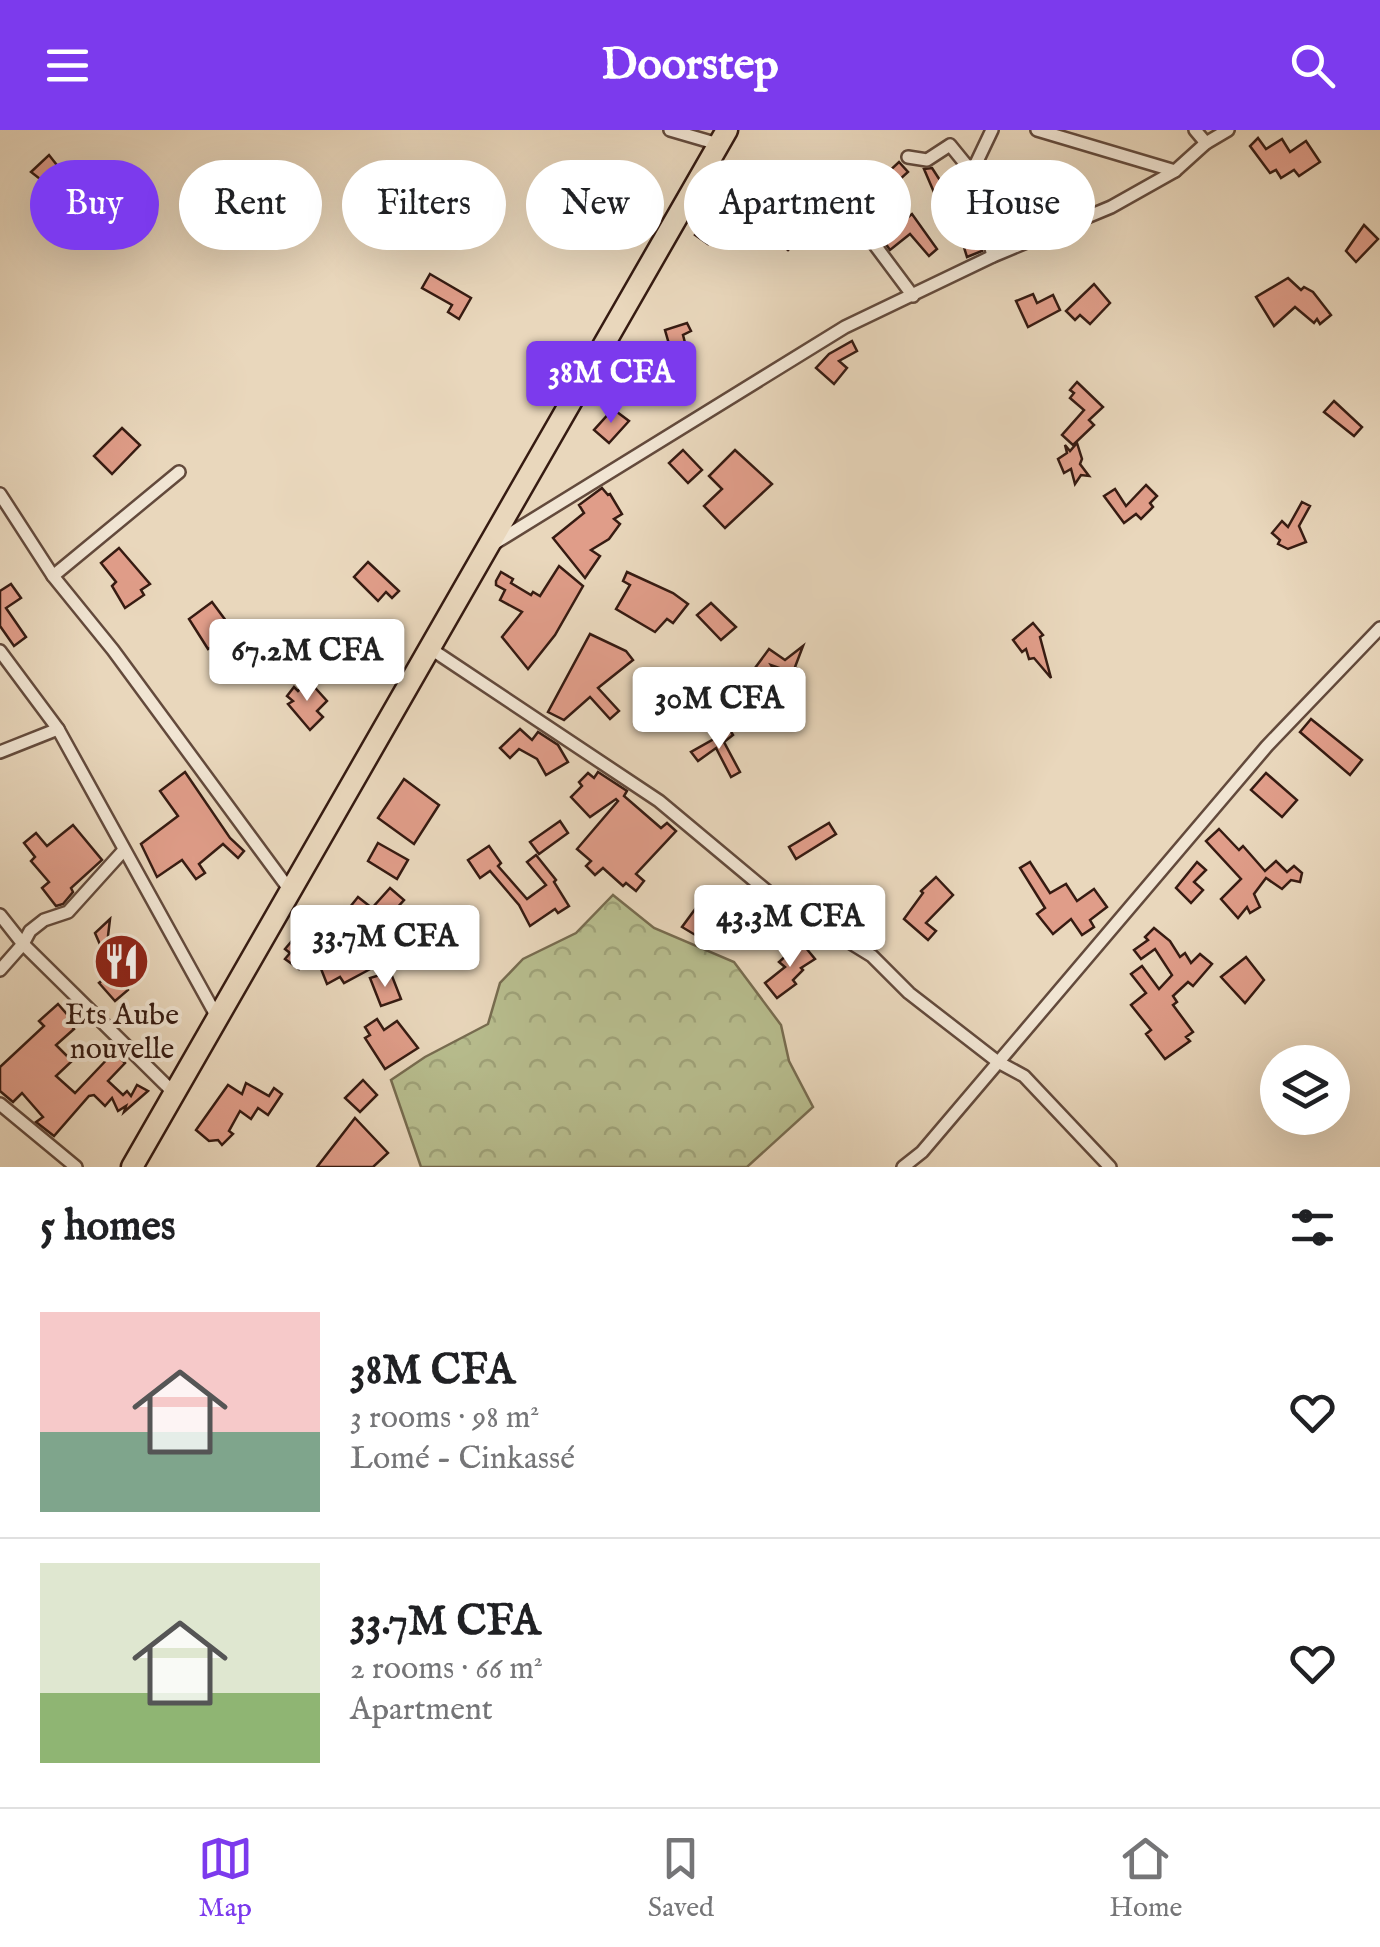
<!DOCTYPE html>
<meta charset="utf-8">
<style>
:root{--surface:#fff;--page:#f6f6f6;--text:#202124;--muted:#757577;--line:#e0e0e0;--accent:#7c3aed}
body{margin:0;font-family:"IM FELL English",serif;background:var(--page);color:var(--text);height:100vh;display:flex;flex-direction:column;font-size:38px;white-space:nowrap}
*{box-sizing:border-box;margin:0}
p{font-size:32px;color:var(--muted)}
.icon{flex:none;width:55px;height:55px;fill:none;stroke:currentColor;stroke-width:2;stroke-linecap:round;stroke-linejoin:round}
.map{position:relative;height:1037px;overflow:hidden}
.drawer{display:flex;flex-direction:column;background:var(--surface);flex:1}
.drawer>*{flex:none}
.hud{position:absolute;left:30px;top:30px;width:1320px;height:90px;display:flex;gap:20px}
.buttons{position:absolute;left:1260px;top:915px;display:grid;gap:20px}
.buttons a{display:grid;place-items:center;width:90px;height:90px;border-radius:50%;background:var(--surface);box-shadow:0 10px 40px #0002;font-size:50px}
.price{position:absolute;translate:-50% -85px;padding:0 22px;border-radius:10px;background:#fff;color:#222;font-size:32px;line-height:65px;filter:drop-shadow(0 2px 5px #0008)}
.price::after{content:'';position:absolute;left:50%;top:60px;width:30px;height:22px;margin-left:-15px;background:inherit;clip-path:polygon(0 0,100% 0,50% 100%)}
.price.active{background:var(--accent);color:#fff}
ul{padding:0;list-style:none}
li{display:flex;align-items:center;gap:30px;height:250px;padding:0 40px}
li+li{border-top:2px solid var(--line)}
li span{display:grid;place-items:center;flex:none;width:280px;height:200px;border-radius:0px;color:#555}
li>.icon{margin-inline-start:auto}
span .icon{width:120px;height:120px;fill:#fffc;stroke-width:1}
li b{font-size:42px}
h2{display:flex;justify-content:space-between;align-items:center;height:120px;padding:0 40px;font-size:42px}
.chip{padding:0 35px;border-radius:45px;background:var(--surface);box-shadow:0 10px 40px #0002;font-size:35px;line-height:90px}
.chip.active{background:var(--accent);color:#fff}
header{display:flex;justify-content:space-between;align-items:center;height:130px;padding:0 40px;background:var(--accent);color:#fff;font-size:45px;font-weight:800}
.menu{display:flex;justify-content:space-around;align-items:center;height:140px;border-top:2px solid var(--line);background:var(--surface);font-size:28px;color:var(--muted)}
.menu a{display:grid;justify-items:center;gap:5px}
.menu .active{color:var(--accent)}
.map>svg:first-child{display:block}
.forest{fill:url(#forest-crowns);stroke:#776c50;stroke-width:2.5}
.building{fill:#e09d89;stroke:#361b12;stroke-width:2.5}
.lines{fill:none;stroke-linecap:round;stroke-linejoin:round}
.minor-casing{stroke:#634a3c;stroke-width:16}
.trunk-casing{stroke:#361b12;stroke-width:25}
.minor{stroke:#f1e5d3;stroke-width:11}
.trunk{stroke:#e9d7bc;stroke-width:20}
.labels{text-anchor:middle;stroke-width:8;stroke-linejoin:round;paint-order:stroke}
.poi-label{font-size:30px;fill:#361b12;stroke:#f1e5d3}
</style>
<header><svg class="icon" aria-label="menu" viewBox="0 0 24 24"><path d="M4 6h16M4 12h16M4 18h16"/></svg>Doorstep<svg class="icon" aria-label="search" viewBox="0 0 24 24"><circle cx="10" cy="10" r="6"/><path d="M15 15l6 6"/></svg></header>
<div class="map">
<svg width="1380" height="1037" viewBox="0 0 1380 1037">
<defs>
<pattern id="forest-crowns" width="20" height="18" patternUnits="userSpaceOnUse" patternTransform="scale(2.5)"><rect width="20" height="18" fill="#b8be8f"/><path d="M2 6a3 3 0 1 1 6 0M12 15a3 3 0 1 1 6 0" fill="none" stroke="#9fa37a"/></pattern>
</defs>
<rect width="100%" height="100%" fill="#e9d7bc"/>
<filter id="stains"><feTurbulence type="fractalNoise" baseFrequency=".002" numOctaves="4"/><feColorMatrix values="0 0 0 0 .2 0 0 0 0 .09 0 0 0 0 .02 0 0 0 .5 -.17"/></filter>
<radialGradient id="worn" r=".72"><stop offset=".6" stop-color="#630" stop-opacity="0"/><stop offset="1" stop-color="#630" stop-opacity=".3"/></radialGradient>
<!-- forest -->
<polygon class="forest" points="613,765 654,798 734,832 781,895 789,931 813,977 747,1037 421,1037 391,950 425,927 488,894 500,853 523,829 576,803"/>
<!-- building -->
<g class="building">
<polygon points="1258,8 1266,19 1282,9 1290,22 1306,11 1320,32 1299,46 1294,40 1281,48 1276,40 1270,43 1250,16"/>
<polygon points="49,25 60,39 64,34 71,41 53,59 31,42"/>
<polygon points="899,32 908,42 887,61 889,64 883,69 902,92 912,84 937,119 929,126 910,104 890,120 883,110 893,103 876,82 868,91 855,81 860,76 856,72"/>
<polygon points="932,38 958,78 954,81 970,74 982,121 967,127 953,82 945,88 924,39"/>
<polygon points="716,73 729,82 708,114 695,105"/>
<polygon points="782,77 807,102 788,120 763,99"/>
<polygon points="1364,95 1378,109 1356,132 1346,121"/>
<polygon points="430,144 471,168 459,189 448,182 452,175 422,158"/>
<polygon points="1288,148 1301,160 1304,157 1313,162 1331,185 1320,194 1317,189 1314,193 1295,177 1274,196 1256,167"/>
<polygon points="1094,154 1110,173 1090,194 1080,185 1075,190 1066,181"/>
<polygon points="1033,164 1037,173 1053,165 1060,180 1028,197 1016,171"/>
<polygon points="687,193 691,201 683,205 688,224 673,228 665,200"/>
<polygon points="852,211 857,221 839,231 847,238 834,254 816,238 829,224"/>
<polygon points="1077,252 1103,277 1089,290 1094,295 1073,315 1062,305 1084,280 1070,268 1074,263 1070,260"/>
<polygon points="1334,271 1362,297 1354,306 1324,282"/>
<polygon points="613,279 629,291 609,313 594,300"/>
<polygon points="122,298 140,315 112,344 94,326"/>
<polygon points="1077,313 1082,329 1080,334 1089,346 1081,345 1075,354 1071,339 1064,343 1058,329 1067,323 1065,315 1070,321"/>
<polygon points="683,320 702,340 688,353 669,333"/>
<polygon points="735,320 772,354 725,398 704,376 722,359 709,346"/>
<polygon points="1146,355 1157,366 1150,373 1153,377 1141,389 1136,384 1124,393 1104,366 1115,359 1126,376"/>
<polygon points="602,358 608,365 610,364 622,384 614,389 620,394 609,409 591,420 600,426 585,448 553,408 584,383 579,375"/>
<polygon points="1302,372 1310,376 1299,396 1306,412 1288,419 1278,414 1280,410 1272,403 1282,391 1288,397"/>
<polygon points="119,418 150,454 141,460 144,465 125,478 112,456 116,452 101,433"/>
<polygon points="368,432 399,461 392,468 386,462 378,471 354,447"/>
<polygon points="559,436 583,456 555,505 528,539 502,507 522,482 500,470 505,460 496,455 496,451 501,442 513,449 511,453 531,465 533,462 540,466"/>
<polygon points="627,442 673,463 688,474 673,493 667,489 655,502 616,479 630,455 623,451"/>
<polygon points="11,454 21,468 6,478 26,507 14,516 0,496 0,461"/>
<polygon points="212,472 235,503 208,519 189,489"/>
<polygon points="711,473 736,497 721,510 697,485"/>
<polygon points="1033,493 1043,505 1040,507 1051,548 1034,528 1029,529 1026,519 1022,522 1013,510"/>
<polygon points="590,504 626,521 633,530 598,558 619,581 610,589 590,567 564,590 548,582"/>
<polygon points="803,516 795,537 803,543 802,546 771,535 786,560 755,538 769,519 785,530"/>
<polygon points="309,551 327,571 317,581 323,587 310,600 288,574 293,571 287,566 294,557 298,561"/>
<polygon points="1311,589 1362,630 1350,645 1300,602"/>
<polygon points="520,599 532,610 538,602 558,615 568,632 546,645 537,629 519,619 510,628 500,618"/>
<polygon points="730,600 733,605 724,612 740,642 731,647 716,618 698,631 691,622"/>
<polygon points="185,642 230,708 244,721 238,728 223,714 199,734 205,743 196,749 182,730 157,747 141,714 178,686 160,661"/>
<polygon points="598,642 627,661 624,666 661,698 667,693 676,701 636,744 644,751 636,761 626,753 623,756 603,738 595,745 586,736 591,731 577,719 618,671 616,669 590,687 571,667 582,656 579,652 588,643 594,648"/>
<polygon points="1266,643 1297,670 1282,687 1251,660"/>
<polygon points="404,649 439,675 414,714 378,688"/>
<polygon points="560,691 568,703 539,724 530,712"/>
<polygon points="829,693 836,704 796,729 789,717"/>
<polygon points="73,695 102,730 71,758 73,762 63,774 56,776 42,758 49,752 31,731 35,727 24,713 36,703 47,716"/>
<polygon points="1219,699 1239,720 1243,716 1265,741 1276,731 1287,742 1294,736 1302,743 1300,752 1291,750 1282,759 1266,748 1254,764 1260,777 1250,783 1247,777 1238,788 1221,769 1241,749 1206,711"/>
<polygon points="378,713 408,730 397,749 368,731"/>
<polygon points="489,716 501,733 498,736 527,769 546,755 527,732 536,725 556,750 554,752 569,776 558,783 555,779 530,796 519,775 490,741 480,748 468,730"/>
<polygon points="1030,732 1050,763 1066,754 1077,771 1094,759 1107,777 1090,790 1094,797 1082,805 1071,789 1053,804 1037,784 1045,778 1020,738"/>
<polygon points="1197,732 1206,740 1194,752 1203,760 1191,773 1176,758"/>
<polygon points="936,747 953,765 926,793 936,801 928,810 904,789 923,763 921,761"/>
<polygon points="390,758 404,770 378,799 385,814 369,823 374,837 344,853 340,847 327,854 314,821 306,836 303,834 299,839 285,829 290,823 285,819 307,793 313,805 329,818 361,801 355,789 346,782 358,767 372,778"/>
<polygon points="704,767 728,787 707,812 682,797"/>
<polygon points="110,789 108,806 116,813 119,836 128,829 132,832 121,845 128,860 115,871 99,853 112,842 95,803"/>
<polygon points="1154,798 1170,811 1180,827 1185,823 1191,833 1200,824 1212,834 1193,856 1188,852 1173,866 1177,872 1173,875 1193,902 1186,907 1190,911 1165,929 1146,904 1151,900 1131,875 1146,863 1131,844 1142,836 1159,859 1172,845 1155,819 1141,829 1134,820 1148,810 1145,807"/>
<polygon points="801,812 815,829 801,838 803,840 793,850 796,854 777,868 765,853 785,837 779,832"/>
<polygon points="1246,827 1264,850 1245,873 1221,847"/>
<polygon points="383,844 385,850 392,846 401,869 381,876 370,848"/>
<polygon points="58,874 72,890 69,893 74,899 56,915 72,931 56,946 75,963 114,922 125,933 108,951 123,965 127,961 131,966 137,955 148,961 124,982 126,976 118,981 112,968 105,976 94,965 89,966 54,1006 36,992 43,987 22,963 13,972 0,961 0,937 44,896 39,891"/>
<polygon points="377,889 384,900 397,891 418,918 385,939 365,908 370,905 365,897"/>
<polygon points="363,950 377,965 360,982 345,968"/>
<polygon points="246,953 269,966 274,958 282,964 268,985 258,978 251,989 240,981 229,1001 233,1004 222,1015 218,1010 209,1011 196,1000 228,955 242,964"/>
<polygon points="355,988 388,1023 373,1037 317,1037"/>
</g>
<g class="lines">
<defs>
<g id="minor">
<polyline points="670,0 718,14"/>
<polyline points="1037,0 1175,41"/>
<polyline points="1195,0 1206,13"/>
<polyline points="908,27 927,30 950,15 972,42 993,126"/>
<polyline points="972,42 992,0"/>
<polyline points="863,99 913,166"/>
<polyline points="0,364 53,446 113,520 289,759"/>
<polyline points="495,413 845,197 993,126 1111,77 1175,41 1206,13 1228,0"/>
<polyline points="53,446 179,342"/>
<polyline points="428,517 659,671 768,762 872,826 909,863 998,932 1024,946 1110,1037"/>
<polyline points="0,521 58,599 217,887"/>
<polyline points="0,622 58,599"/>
<polyline points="0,785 23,814 174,963"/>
<polyline points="0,840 23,814 30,801 44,790 68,782 124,720"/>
<polyline points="0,974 76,1037"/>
<polyline points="903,1037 922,1022 1267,616 1380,498"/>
</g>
<polyline id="trunk" points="132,1037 727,0"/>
</defs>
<!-- minor casing -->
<use href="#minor" class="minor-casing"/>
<!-- trunk casing -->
<use href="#trunk" class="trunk-casing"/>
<!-- minor -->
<use href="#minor" class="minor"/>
<!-- trunk -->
<use href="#trunk" class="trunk"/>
</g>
<!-- icons -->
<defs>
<symbol id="restaurant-disc" viewBox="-11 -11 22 22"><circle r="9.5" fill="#8f2418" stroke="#f1e5d3"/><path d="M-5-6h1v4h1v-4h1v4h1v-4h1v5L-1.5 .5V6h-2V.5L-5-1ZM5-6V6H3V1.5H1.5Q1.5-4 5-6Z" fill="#fff"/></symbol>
</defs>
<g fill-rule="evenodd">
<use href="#restaurant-disc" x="90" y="800" width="63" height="63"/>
</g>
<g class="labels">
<!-- poi labels -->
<g class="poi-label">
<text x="122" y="894">Ets Aube<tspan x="122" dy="34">nouvelle</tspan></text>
</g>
</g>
<rect width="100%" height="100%" filter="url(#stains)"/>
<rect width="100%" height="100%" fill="url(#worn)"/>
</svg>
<div class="buttons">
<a><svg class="icon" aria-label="layers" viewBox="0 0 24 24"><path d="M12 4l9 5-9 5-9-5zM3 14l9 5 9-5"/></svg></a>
</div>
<b class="price active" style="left:611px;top:296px">38M CFA</b>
<b class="price" style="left:307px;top:574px">67.2M CFA</b>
<b class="price" style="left:719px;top:622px">30M CFA</b>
<b class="price" style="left:790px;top:840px">43.3M CFA</b>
<b class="price" style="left:385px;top:860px">33.7M CFA</b>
<div class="hud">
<a class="chip active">Buy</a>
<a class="chip">Rent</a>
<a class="chip">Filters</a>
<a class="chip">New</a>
<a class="chip">Apartment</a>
<a class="chip">House</a>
</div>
</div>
<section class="drawer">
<h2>5 homes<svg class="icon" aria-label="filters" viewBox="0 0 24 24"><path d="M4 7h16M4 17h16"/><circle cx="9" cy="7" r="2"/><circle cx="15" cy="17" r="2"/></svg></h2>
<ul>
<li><span style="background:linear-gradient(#f6c9c9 60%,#7fa58c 0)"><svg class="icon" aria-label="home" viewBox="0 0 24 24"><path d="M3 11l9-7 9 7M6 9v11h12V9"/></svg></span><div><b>38M CFA</b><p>3 rooms · 98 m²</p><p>Lomé - Cinkassé</p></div><svg class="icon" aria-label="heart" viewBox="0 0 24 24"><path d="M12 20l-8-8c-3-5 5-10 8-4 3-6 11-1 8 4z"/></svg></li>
<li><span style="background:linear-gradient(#dfe7d0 65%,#8fb573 0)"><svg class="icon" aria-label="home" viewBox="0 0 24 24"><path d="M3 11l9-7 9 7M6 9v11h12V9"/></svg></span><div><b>33.7M CFA</b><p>2 rooms · 66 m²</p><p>Apartment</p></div><svg class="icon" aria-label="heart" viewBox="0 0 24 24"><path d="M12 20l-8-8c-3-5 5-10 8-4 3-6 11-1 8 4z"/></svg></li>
</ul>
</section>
<nav class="menu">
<a class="active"><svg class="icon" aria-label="map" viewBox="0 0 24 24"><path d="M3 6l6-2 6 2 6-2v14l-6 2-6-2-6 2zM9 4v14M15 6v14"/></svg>Map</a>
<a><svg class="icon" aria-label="saved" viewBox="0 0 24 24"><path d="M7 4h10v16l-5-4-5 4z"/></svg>Saved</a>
<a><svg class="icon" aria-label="home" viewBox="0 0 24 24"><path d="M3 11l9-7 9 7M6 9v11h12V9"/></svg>Home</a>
</nav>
